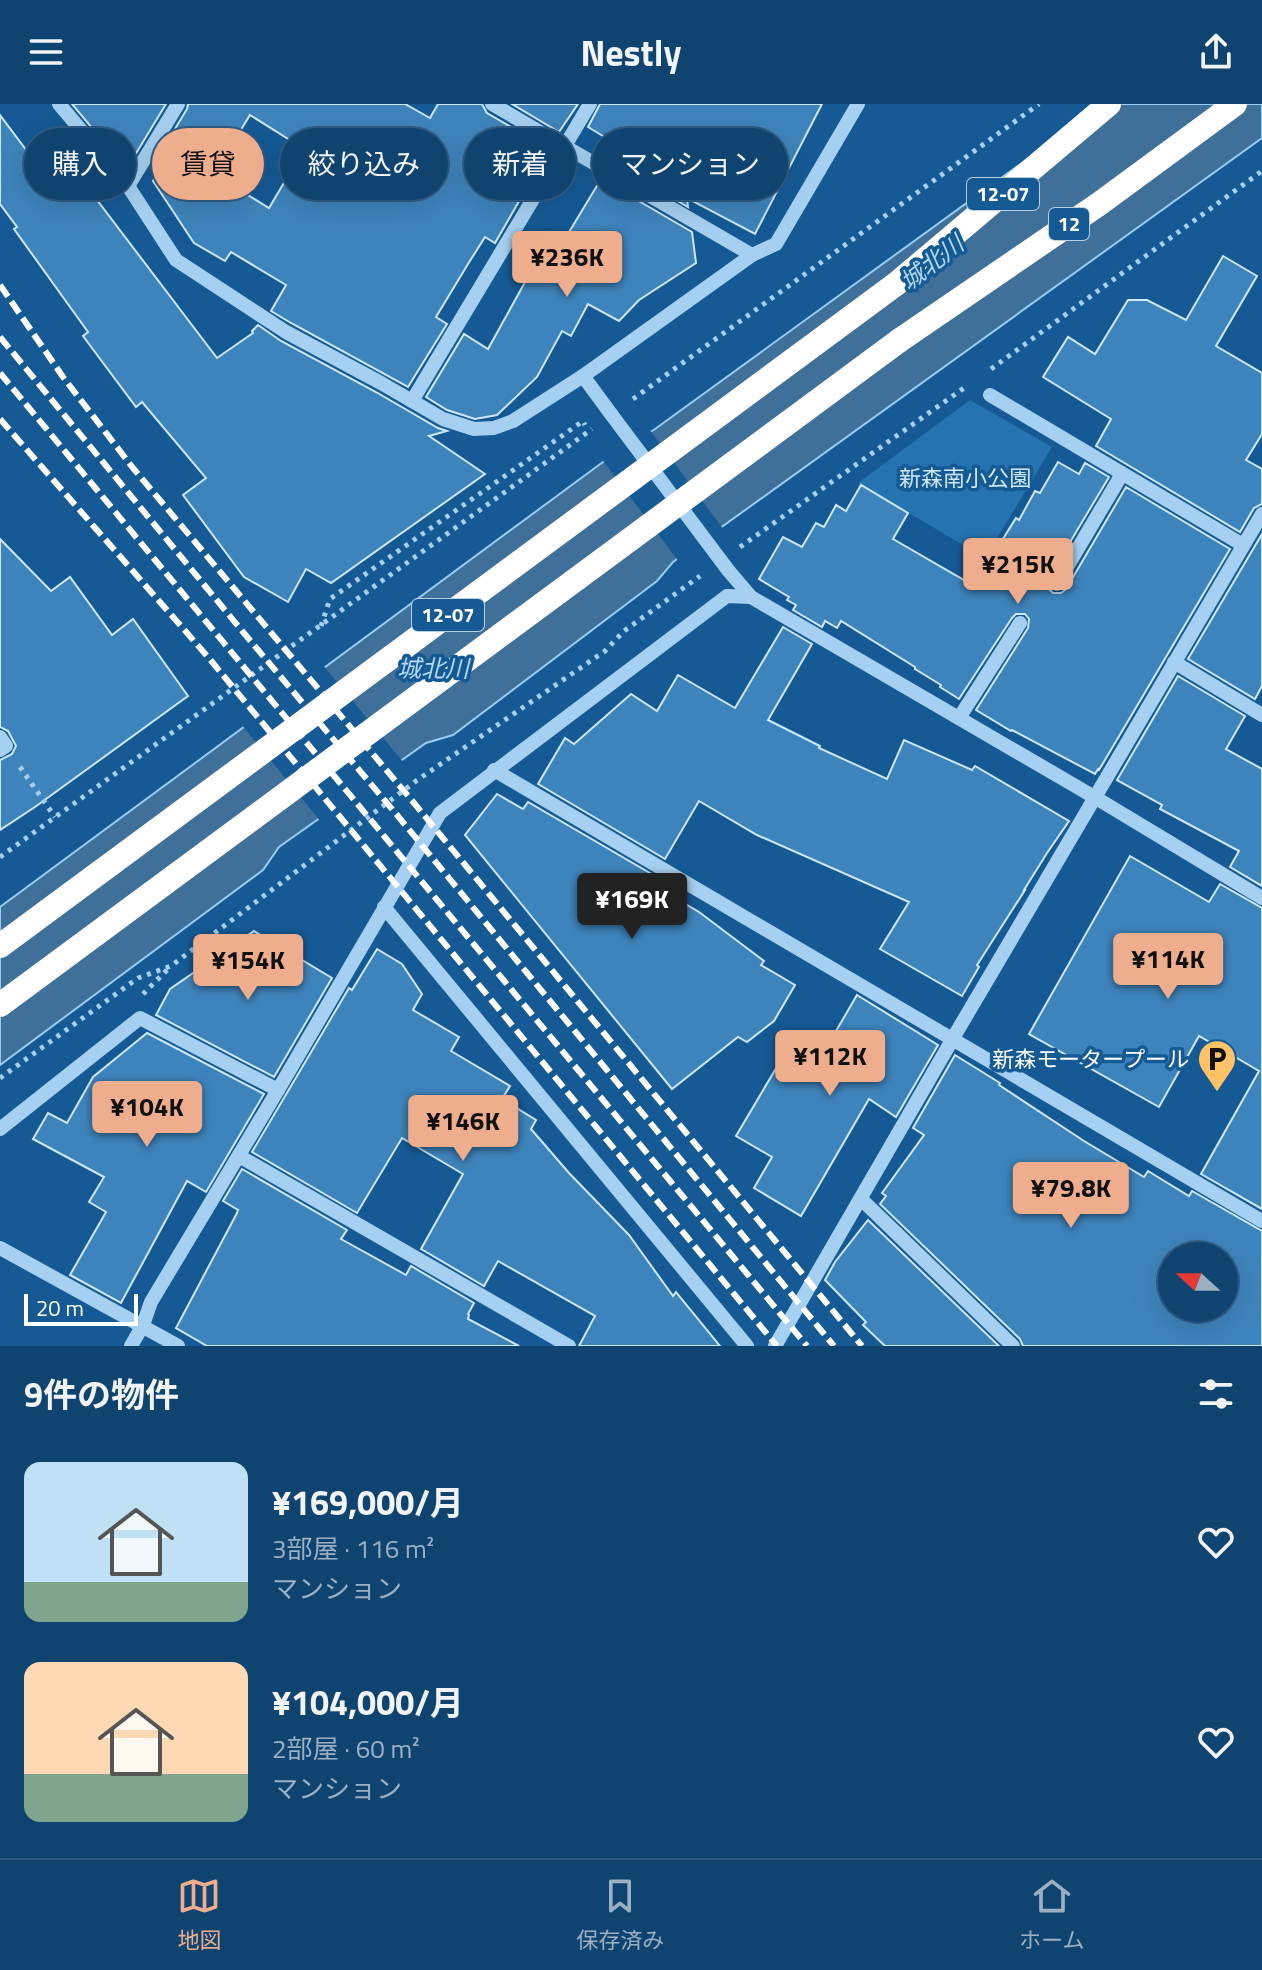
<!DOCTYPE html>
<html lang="ja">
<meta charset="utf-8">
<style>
:root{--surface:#104470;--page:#194b75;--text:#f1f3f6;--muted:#9cb0c3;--line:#305c83;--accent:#eead8d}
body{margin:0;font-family:"Titillium Web","Noto Sans JP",sans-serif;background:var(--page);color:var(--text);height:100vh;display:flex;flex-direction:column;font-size:30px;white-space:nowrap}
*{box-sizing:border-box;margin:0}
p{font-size:26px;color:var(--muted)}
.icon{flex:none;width:44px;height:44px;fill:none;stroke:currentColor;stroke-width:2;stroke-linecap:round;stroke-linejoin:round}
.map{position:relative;height:1242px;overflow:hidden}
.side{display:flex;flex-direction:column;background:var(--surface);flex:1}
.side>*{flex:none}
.banner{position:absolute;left:24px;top:24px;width:800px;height:72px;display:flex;gap:16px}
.needle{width:52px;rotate:291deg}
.buttons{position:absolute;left:1158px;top:1138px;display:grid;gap:16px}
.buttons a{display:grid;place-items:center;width:80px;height:80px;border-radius:50%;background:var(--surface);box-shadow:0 8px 32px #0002,0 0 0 2px var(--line);font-size:40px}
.scale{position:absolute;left:24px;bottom:20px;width:114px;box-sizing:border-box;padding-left:8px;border:4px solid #fff;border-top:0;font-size:22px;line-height:28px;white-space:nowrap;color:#fff;-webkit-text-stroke:6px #155a95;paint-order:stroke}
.price{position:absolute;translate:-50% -68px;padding:0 18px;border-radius:8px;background:var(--accent);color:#111;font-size:26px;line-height:52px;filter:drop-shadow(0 2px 4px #0008)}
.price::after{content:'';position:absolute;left:50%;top:48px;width:24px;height:18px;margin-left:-12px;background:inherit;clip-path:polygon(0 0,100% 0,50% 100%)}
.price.active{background:#222;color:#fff}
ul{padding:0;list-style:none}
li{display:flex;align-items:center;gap:24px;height:200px;padding:0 24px}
li span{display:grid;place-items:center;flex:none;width:224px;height:160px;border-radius:16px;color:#555}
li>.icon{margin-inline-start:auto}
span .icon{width:96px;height:96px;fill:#fffc;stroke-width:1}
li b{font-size:34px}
h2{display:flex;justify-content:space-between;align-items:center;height:96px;padding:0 24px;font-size:34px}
.chip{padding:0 28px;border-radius:36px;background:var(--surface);box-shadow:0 8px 32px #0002,0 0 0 2px var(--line);font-size:28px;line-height:72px}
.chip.active{background:var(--accent);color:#111}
header{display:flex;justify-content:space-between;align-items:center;height:104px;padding:0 24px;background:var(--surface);font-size:36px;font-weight:700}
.tabs{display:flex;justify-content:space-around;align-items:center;height:112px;border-top:2px solid var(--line);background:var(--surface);font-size:22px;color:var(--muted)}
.tabs a{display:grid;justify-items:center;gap:4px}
.tabs .active{color:var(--accent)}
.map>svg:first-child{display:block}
.green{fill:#2573b1}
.water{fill:#3f709a;stroke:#98ccf4;stroke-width:2}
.pier{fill:#155a95}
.building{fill:#3e84bc;stroke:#cde7fc;stroke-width:2;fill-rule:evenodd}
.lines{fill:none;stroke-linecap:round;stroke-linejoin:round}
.path{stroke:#a6d0f1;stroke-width:5;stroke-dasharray:4 6;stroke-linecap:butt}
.minor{stroke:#a6d0f1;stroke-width:14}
.highway{stroke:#fff;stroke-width:24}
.rail{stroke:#fff;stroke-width:6;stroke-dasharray:14 6;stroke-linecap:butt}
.minor-bridge{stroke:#a6d0f1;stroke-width:14}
.highway-bridge{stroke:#fff;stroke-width:24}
.labels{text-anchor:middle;stroke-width:7;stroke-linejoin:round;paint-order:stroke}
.shield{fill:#155a95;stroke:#b9cedf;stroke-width:2}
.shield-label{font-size:20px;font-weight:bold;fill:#fff}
.park-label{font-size:22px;fill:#cde7fc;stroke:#155a95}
.poi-label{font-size:22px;fill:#fff;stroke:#155a95;text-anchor:end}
.water-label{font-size:24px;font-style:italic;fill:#b2d9f8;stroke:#155a95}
</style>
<header><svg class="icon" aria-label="menu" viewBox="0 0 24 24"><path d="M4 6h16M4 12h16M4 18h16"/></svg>Nestly<svg class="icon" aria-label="share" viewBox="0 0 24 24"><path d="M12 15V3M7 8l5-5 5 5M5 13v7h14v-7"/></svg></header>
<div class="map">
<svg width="1262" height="1242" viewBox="0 0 1262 1242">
<rect width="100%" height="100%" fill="#155a95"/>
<!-- green -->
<polygon class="green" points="970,296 1052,343 985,454 858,379"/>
<!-- water -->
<polygon class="water" points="1103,0 1262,0 1262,34 673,458 657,477 453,631 426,639 279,743 263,766 0,961 0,803 607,355 655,325"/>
<!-- pier -->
<g class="pier">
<polygon points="649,325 724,426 679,458 601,354"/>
<polygon points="323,561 404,659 321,718 242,621"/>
</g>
<!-- building -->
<g class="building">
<polygon points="72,0 166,0 135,51 97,30"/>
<path d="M188,0H405L430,14L438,0H482L487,9L549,45L495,139L485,133L468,160L436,213L447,220L408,283L291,219L271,207L286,181L231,148L225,157L194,139L153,77L161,65L153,61L187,5ZM250,11L304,45L269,104L214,70Z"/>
<polygon points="512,0 578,0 559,28"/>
<polygon points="600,0 822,0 755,130 687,94 688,103 612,58 621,43 588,23"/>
<polygon points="0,11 60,91 81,75 217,254 253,229 252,227 258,221 281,237 376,288 438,324 447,327 429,332 485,370 331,479 306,465 288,498 244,473 183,391 206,374 142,298 136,303 83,232 88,228 14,125 17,123 0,100"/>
<polygon points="601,75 692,128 696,159 639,196 619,217 588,200 571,232 562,227 537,273 497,311 475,315 447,306 426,293 464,230 488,245 540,151 551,158"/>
<polygon points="1223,152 1257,172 1216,242 1262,269 1262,330 1246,356 1262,365 1262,400 1254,404 1240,428 1096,342 1111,315 1043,273 1068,233 1095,250 1128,196 1147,196 1186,216"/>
<polygon points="1058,358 1079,370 1085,359 1109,373 1048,475 1048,484 1053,489 1061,489 1066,485 1126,383 1230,445 1099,666 1098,665 1095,670 1012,626 1011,627 976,606 1028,524 1029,515 1025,510 1016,510 1012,514 959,595 940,583 941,581 915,565 915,563 841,517 837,524 825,517 822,523 793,506 796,501 787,496 789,493 759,475 783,433 802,443 816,419 824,423 836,401 846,407 861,381 908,409 893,435 971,480 982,460 986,462 1016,414 1019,416 1035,387 1040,389"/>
<polygon points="1262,430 1262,582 1255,595 1188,555"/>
<polygon points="0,435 51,487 70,473 112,531 133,515 188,592 35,703 0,726 0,656 12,650 16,642 8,627 0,623"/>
<polygon points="783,523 812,540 768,616 820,642 819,644 887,675 904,636 972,666 975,662 1069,717 1047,749 1024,786 1025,786 977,861 979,863 962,892 880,845 909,798 757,731 699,697 665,755 538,680 565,634 574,640 631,590 657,607 678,571 735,604"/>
<polygon points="1178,572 1245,612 1226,645 1262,665 1262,782 1230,763 1239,747 1160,705 1162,701 1117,676"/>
<polygon points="497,690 523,705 528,698 655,772 650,779 699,808 764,857 761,861 795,881 774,917 747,938 738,933 672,985 465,731"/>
<polygon points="1130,752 1209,798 1220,780 1262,804 1262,1105 1201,1070 1259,967 1199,932 1159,1003 1029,930"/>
<polygon points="254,827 332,874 274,973 156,911 170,885"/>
<polygon points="377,845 402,860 422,890 413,906 459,933 451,947 510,982 502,995 536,1016 531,1025 569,1069 629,1131 673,1192 676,1188 720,1242 579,1242 595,1212 498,1157 484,1182 421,1145 463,1070 402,1034 357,1109 252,1048 349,884 352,886"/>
<polygon points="857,891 938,941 896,1013 869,995 801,1112 754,1084 772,1053 736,1032 794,934 822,951"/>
<polygon points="147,929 264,990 206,1088 187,1077 121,1199 70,1171 106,1108 89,1098 104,1073 33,1035 48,1009 67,1019 93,973"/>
<path d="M955,951L1000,979L999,981L1084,1037L1144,1073L1148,1067L1189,1092L1192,1087L1262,1127V1242H1023L1020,1235L880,1100L886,1092L882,1089L924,1031L913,1024ZM1172,1152H1224V1204H1172Z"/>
<polygon points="242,1065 347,1126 341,1135 406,1171 411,1162 474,1199 468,1210 469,1211 468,1215 519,1242 207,1242 176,1224 237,1109 238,1106 223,1097"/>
<polygon points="868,1116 999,1242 885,1242 863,1221 866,1218 825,1176 835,1158"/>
</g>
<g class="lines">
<!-- path -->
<g class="path">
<polyline points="991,265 1262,67"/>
<polyline points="633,295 1039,0"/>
<polyline points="740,443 964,284"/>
<polyline points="321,522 330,495 583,317 585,321"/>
<polyline points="20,663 55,713"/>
<polyline points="0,753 592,325"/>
<polyline points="143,890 170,863"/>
<polyline points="0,974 138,874 171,862 416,677 605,547 624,527 700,472"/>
</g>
<!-- minor -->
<g class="minor">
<polyline points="59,0 128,82 176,156 286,228 381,279 443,315 474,325 494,324 513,317 583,272 752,151 776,140 858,0"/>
<polyline points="492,0 752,151"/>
<polyline points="128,82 178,0"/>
<polyline points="583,272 611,310"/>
<polyline points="990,291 1243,441"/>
<polyline points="412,297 590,0"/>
<polyline points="728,466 751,493 1096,694 1262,794"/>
<polyline points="1057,480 1122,370"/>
<polyline points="1174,558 1262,611"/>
<polyline points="959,614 1020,519"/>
<polyline points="0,633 6,642 0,646"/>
<polyline points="494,666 1262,1117"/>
<polyline points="384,803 747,1242"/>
<polyline points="0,1025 140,914 278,986"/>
<polyline points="239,1052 569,1242"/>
<polyline points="861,1095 1013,1242"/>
<polyline points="0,1144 178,1242"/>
<polyline points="131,1242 143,1221 151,1198 278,986 440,709 727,492 751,493"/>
<polyline points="775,1242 959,924 1262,410"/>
</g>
<!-- highway -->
<g class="highway">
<polyline points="896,180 1109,0"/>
<polyline points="900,236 1099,100 1235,0"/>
</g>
<!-- rail -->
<g class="rail">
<polyline points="0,181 63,273 133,364 414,699 862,1242"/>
<polyline points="0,233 243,528 397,711 834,1242"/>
<polyline points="0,269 807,1242"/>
<polyline points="0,315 208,553 777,1242"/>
</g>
<!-- minor-bridge -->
<polyline class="minor-bridge" points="611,310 728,466"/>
<!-- highway-bridge -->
<g class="highway-bridge">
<polyline points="0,842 896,180"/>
<polyline points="0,901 900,236"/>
</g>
</g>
<!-- icons -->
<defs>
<symbol id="parking-pin" viewBox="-11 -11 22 30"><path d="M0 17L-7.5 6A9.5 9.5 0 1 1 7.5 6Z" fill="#ffc366" stroke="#155a95"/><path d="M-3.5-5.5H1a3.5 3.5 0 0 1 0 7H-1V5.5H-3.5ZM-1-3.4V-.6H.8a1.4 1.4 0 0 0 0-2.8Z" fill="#111"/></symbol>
</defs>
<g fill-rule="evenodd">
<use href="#parking-pin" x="1195" y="933" width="44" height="60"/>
</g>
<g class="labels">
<!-- shield labels -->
<g class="shield">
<rect x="967" y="74" width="72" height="32" rx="6"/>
<rect x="1049" y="104" width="40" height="32" rx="6"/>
<rect x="412" y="495" width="72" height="32" rx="6"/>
</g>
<g class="shield-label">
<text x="1003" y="97">12-07</text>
<text x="1069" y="127">12</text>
<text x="448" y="518">12-07</text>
</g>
<!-- park labels -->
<g class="park-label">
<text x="965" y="382">新森南小公園</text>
</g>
<!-- poi labels -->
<g class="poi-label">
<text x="1189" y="963">新森モータープール</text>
</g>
<!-- water labels -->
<g class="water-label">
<text transform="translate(932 159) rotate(-38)" y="8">城北川</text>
<text x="433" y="573">城北川</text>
</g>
</g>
</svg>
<div class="buttons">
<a><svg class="needle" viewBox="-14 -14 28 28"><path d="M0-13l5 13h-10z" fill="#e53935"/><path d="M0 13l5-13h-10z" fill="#9cb0c3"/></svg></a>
</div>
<div class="scale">20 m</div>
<b class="price" style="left:567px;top:195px">¥236K</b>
<b class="price" style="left:1018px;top:502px">¥215K</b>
<b class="price active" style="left:632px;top:837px">¥169K</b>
<b class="price" style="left:1168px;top:897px">¥114K</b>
<b class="price" style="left:248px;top:898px">¥154K</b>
<b class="price" style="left:830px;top:994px">¥112K</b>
<b class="price" style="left:147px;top:1045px">¥104K</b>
<b class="price" style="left:463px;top:1059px">¥146K</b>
<b class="price" style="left:1071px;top:1126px">¥79.8K</b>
<div class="banner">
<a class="chip">購入</a>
<a class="chip active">賃貸</a>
<a class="chip">絞り込み</a>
<a class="chip">新着</a>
<a class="chip">マンション</a>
</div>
</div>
<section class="side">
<h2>9件の物件<svg class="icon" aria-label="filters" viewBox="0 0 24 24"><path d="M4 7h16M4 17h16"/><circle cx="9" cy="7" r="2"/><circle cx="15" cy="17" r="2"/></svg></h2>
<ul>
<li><span style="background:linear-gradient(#bfe0f5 75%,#7fa58c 0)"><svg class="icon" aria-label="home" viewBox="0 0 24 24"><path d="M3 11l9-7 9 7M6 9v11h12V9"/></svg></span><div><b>¥169,000/月</b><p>3部屋 · 116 m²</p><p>マンション</p></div><svg class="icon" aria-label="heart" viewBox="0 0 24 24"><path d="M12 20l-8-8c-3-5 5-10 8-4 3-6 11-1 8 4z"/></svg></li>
<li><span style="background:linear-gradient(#ffd9b3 70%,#7fa58c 0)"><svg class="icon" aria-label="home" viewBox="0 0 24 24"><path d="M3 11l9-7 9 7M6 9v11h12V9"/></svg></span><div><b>¥104,000/月</b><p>2部屋 · 60 m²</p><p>マンション</p></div><svg class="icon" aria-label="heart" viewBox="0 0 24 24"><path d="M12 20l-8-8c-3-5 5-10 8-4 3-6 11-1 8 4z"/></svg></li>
</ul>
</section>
<nav class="tabs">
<a class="active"><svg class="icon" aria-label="map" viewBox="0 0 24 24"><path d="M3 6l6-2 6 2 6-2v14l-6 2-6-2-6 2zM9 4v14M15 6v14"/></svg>地図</a>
<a><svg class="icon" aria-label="saved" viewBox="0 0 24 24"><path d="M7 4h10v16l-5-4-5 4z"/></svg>保存済み</a>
<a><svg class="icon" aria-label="home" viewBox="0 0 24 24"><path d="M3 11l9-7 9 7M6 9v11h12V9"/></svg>ホーム</a>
</nav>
